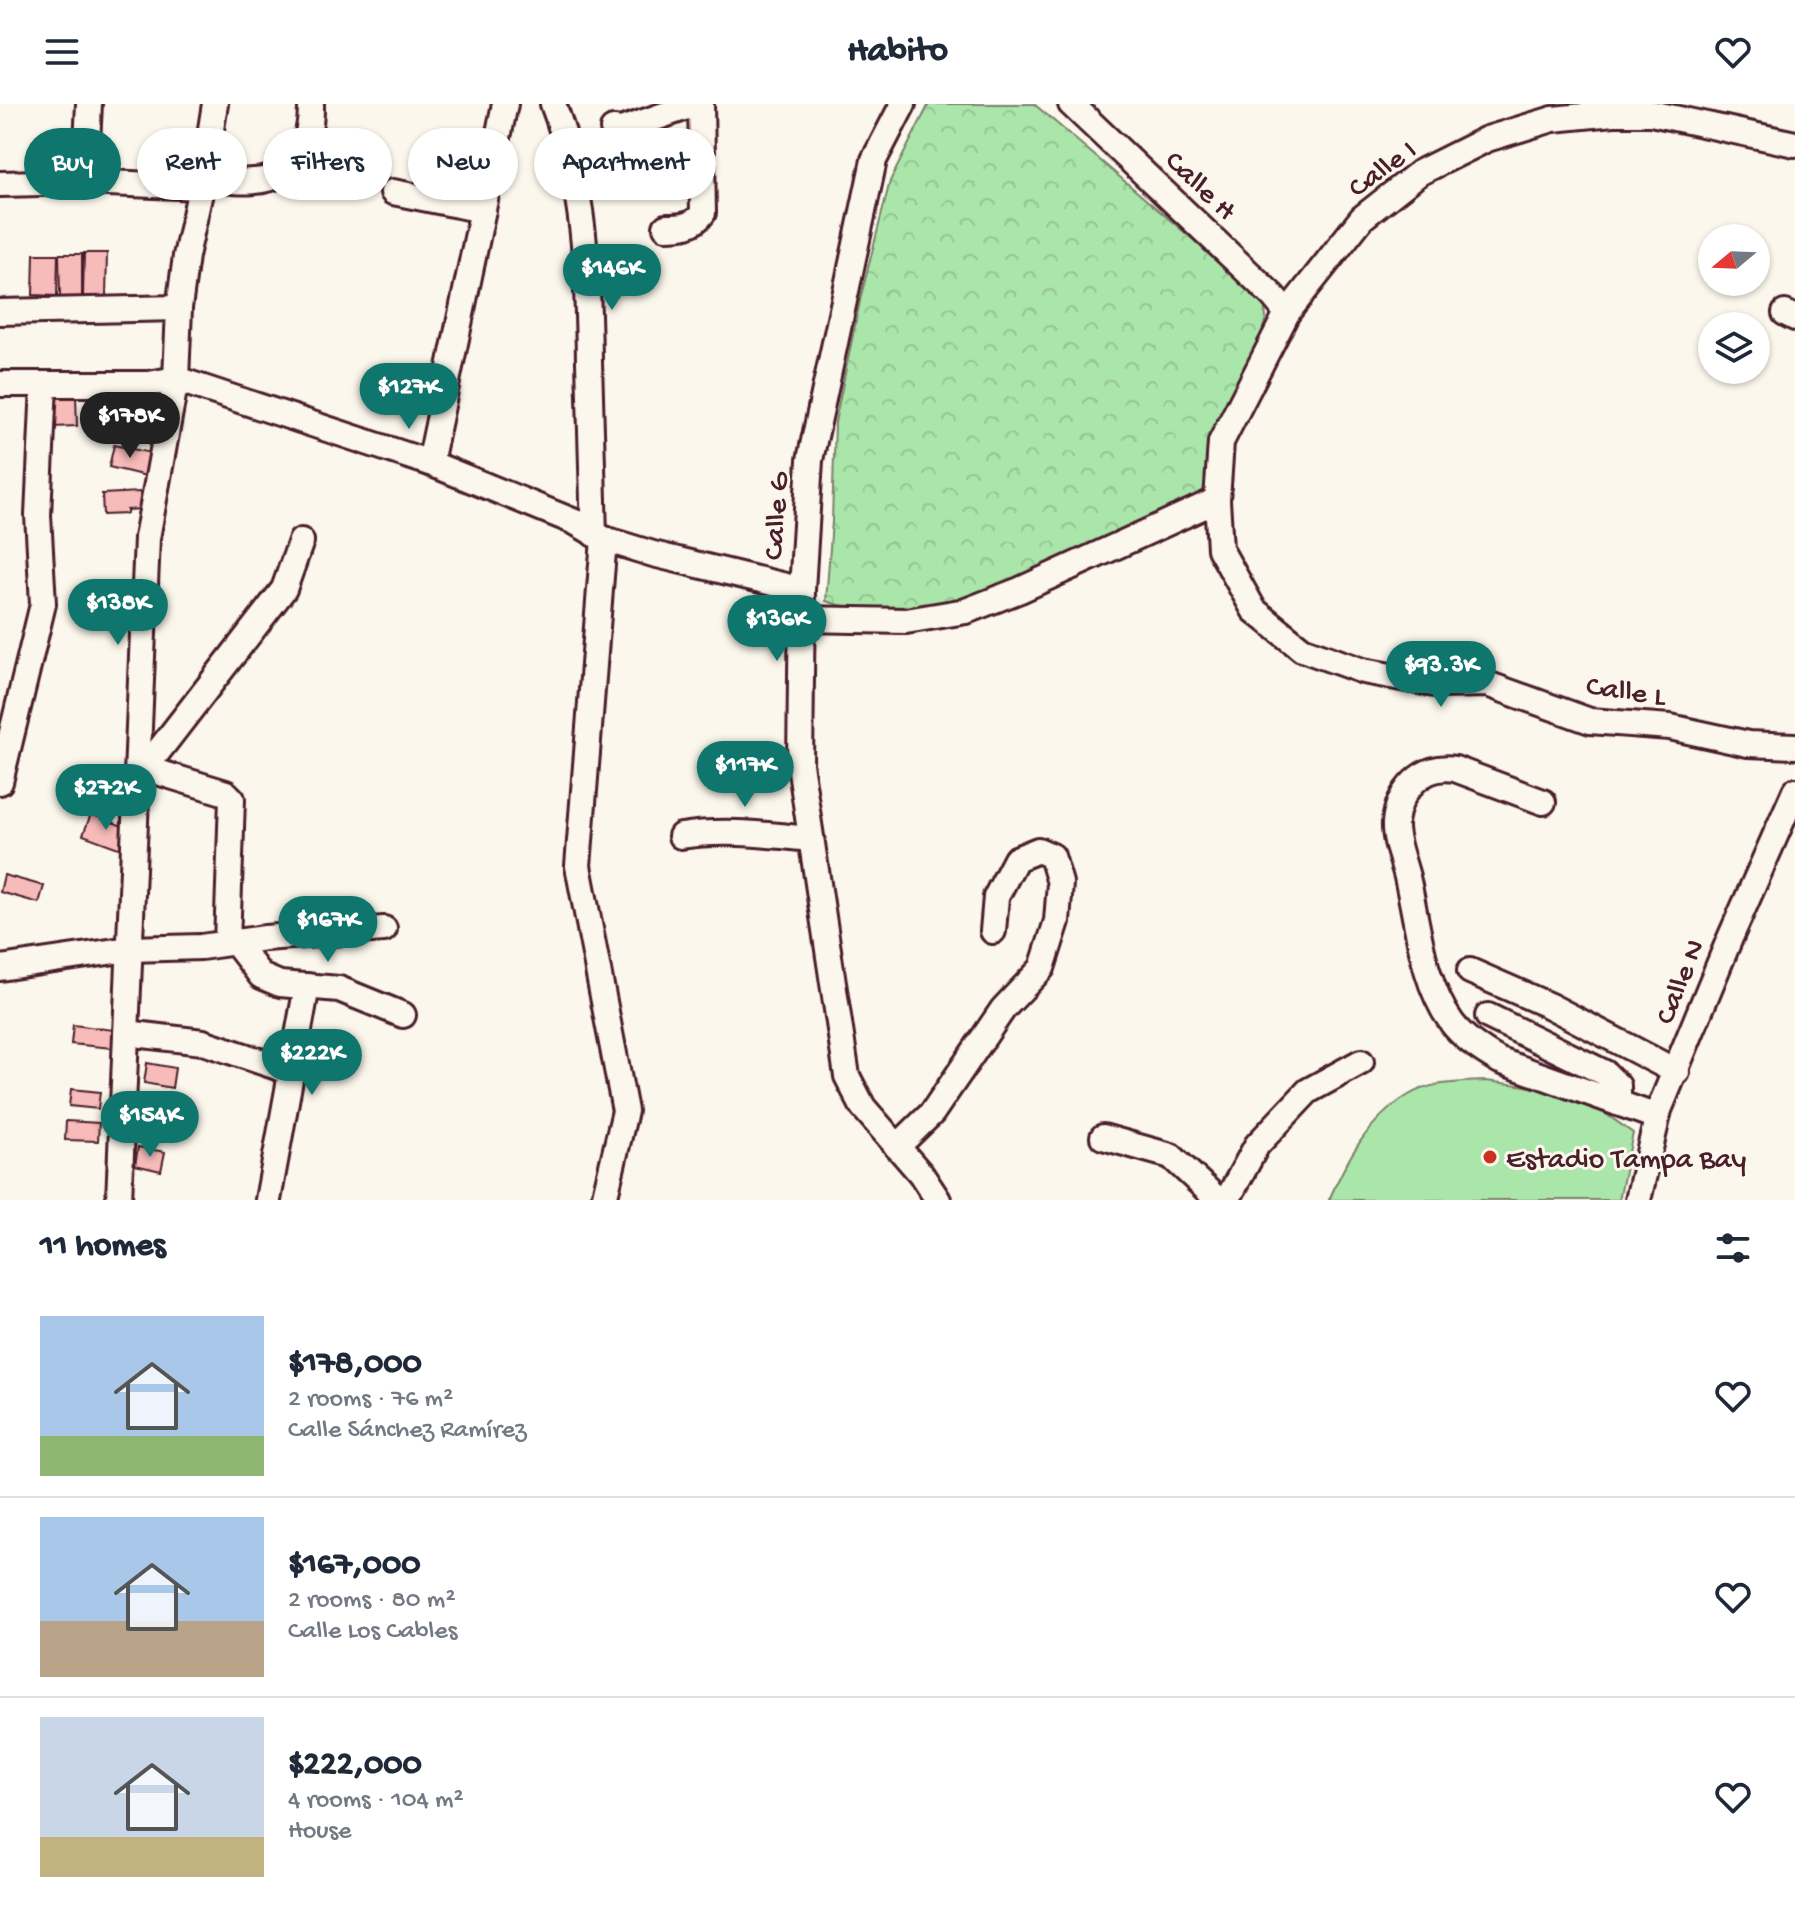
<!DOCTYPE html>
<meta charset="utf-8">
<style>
:root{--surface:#fff;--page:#f6f6f7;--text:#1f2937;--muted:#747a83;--line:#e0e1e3;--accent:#0f766e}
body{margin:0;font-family:"Gochi Hand",sans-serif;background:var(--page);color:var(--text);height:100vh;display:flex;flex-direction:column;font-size:30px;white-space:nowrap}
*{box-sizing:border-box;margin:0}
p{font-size:26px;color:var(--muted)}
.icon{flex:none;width:44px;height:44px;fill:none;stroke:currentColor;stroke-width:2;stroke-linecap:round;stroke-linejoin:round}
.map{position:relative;height:1096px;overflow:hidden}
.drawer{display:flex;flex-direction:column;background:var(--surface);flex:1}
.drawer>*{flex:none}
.banner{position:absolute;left:24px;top:24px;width:800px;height:72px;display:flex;gap:16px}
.needle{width:52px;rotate:251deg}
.tools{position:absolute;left:1698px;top:120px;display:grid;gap:16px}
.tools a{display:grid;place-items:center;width:72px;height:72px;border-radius:50%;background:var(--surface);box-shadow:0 2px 6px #0004;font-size:40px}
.price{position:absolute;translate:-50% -68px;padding:0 18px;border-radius:28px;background:var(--accent);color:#fff;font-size:26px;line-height:52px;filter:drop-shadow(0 2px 4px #0008)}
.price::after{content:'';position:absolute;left:50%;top:48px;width:24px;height:18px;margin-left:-12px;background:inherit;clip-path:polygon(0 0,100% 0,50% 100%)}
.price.selected{background:#222;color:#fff}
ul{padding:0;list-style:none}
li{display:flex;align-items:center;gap:24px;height:200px;padding:0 40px}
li+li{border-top:2px solid var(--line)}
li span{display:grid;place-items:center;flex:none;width:224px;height:160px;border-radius:0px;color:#555}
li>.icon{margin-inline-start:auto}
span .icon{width:96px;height:96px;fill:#fffc;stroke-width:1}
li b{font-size:34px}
h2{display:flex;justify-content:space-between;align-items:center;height:96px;padding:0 40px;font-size:34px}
.pill{padding:0 28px;border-radius:36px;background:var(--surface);box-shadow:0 2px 6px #0004;font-size:28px;line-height:72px}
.pill.selected{background:var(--accent);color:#fff}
header{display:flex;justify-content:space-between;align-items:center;height:104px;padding:0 40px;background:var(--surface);font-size:36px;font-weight:700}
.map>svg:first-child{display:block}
.green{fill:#aae5aa;stroke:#7a826a;stroke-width:2}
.forest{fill:url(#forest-crowns);stroke:#7a826a;stroke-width:2}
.building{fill:#f7bbb9;stroke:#4a1f2b;stroke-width:2}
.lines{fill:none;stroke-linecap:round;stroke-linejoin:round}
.minor-casing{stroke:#4a1f2b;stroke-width:30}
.minor{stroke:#fbf7ec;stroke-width:24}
.poi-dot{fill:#c8321e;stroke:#fbf7ec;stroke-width:3}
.labels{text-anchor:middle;stroke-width:6;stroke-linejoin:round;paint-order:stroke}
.street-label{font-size:30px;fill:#4a1f2b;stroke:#fbf7ec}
.poi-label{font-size:30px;fill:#4a1f2b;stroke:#fbf7ec;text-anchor:start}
</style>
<header><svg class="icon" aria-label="menu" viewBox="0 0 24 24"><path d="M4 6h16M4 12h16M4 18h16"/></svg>Habito<svg class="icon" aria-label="heart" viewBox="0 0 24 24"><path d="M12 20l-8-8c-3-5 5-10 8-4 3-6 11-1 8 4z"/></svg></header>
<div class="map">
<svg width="1795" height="1096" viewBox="0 0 1795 1096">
<defs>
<pattern id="forest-crowns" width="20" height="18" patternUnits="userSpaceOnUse" patternTransform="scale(2)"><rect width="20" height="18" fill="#aae5aa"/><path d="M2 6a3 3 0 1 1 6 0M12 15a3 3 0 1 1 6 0" fill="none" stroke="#94c492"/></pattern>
</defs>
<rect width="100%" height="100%" fill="#fbf7ec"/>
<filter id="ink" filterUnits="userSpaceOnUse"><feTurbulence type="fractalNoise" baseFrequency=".0125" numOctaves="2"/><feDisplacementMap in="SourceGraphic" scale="16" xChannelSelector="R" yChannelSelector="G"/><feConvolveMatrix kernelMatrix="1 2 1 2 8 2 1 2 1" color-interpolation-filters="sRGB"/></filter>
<g filter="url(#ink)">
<!-- green -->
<path class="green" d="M1486,977C1523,981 1563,986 1596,1004C1609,1011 1621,1021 1633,1029L1619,1096H1329C1346,1056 1369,1015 1407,992C1429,978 1461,978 1486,977Z"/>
<!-- forest -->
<path class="forest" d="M929,0H1034L1264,196L1266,214L1213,392C1170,411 1127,429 1084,448C1005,481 912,527 826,497L832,417L835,318L861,192L890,77Z"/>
<!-- building -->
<g class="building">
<polygon points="84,149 107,149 106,193 83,193"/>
<polygon points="34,150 58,150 57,192 33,191"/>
<polygon points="59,150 82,150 82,193 60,193"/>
<polygon points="52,290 76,290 77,322 52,323"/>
<polygon points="114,341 151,349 146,372 109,363"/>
<polygon points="140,388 141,405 127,406 127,410 103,411 102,390"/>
<polygon points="91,710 128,724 121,745 83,731"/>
<polygon points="4,771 44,782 39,799 0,788"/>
<polygon points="73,921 114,926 112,944 71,940"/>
<polygon points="147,959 175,964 172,984 144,979"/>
<polygon points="71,985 100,988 98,1005 69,1002"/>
<polygon points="142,1006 177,1010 174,1026 140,1022"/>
<polygon points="66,1017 99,1019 98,1037 65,1036"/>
<polygon points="138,1043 165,1048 161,1067 135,1061"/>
</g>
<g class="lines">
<defs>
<g id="minor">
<path d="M553,0C585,83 588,170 589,258C591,316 592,373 594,430"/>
<polyline points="903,0 874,56 810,356 802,486 800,660 847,972 863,1003 921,1070 938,1096"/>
<polyline points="1071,0 1273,192 1287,209"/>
<polyline points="613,25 621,26 684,4 701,1"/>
<polyline points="1795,40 1651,9 1614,9 1553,15 1487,35 1419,69 1362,114 1287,209 1221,338 1217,396 1220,445 1254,506 1302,545 1363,567 1440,581 1487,580 1590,617 1670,623 1748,640 1795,642"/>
<path d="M203,75C220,75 238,79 254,77C296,75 312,37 311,0"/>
<polyline points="85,78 89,0"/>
<polyline points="0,80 85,78 200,83"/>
<polyline points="393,88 483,106"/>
<path d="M666,123C681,123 694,122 703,109L701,0"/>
<polyline points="0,208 179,204"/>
<polyline points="1785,209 1795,214"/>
<polyline points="0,280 149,280 176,275 430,359 575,418 604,435 653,450 802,486"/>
<polyline points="430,359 505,0"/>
<polyline points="604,435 578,762 625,1007 604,1096"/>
<polyline points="802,515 906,517 966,507 1020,486 1217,396"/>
<polyline points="144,664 226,689 232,695 227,839"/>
<polyline points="136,676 284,485 301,437"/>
<polyline points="0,678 43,500 38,411 44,280"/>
<path d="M1543,698L1455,665C1423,659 1398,687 1395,719C1394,735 1403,757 1407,773C1418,820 1422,878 1452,919C1464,935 1484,948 1500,957L1657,1013"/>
<path d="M681,732C725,725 768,731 811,735"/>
<polyline points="235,838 261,872 280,880 339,885 403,911"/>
<polyline points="0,864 129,845 201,843 265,834 384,825"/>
<polyline points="1470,867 1550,902 1677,968"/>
<polyline points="1488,912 1605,969 1618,982 1618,999"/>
<polyline points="126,929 203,938 292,968"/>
<polyline points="1103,1033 1171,1052 1218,1096"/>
<polyline points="897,1043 932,1009 1003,905 1042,864 1057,817 1060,779 1052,752 1038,746 1016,755 996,793 993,827"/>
<polyline points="119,1096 147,434 176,275 179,204 186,152 203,75 215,0"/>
<polyline points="268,1096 307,882"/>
<polyline points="1227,1096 1257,1041 1308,987 1361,958"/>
<polyline points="1638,1096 1659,1006 1730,834 1795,687"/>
</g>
</defs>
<!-- minor casing -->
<use href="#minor" class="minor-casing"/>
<!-- minor -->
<use href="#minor" class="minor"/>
</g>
</g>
<!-- markers -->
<circle class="poi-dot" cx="1490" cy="1053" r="8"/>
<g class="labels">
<!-- street labels -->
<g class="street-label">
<text transform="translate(1381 63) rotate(-36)" y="10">Calle I</text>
<text transform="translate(1202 80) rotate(44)" y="10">Calle H</text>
<text transform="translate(774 412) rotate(-86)" y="10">Calle G</text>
<text transform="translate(1626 585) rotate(8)" y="10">Calle L</text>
<text transform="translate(1678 877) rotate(-68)" y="10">Calle N</text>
</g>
<!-- poi labels -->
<g class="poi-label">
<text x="1506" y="1063">Estadio Tampa Bay</text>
</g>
</g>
</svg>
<div class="tools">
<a><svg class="needle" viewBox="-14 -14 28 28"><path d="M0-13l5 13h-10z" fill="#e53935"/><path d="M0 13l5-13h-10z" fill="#747a83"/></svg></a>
<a><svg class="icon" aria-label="layers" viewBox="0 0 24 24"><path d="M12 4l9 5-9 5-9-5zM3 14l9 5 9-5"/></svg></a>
</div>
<b class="price" style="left:612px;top:208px">$146K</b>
<b class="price" style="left:409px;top:327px">$127K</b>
<b class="price selected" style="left:130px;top:356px">$178K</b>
<b class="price" style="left:118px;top:543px">$138K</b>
<b class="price" style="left:777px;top:559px">$136K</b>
<b class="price" style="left:1441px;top:605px">$93.3K</b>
<b class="price" style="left:745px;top:705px">$117K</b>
<b class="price" style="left:106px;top:728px">$272K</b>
<b class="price" style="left:328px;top:860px">$167K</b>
<b class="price" style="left:312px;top:993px">$222K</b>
<b class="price" style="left:150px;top:1055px">$154K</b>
<div class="banner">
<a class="pill selected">Buy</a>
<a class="pill">Rent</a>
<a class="pill">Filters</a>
<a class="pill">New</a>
<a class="pill">Apartment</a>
</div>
</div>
<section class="drawer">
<h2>11 homes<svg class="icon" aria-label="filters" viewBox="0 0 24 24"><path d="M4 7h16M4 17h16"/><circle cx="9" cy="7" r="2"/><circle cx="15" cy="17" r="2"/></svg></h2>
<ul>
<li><span style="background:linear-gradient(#a9c7e8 75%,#8fb573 0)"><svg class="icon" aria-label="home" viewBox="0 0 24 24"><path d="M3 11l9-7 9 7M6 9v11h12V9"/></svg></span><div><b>$178,000</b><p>2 rooms · 76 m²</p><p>Calle Sánchez Ramírez</p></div><svg class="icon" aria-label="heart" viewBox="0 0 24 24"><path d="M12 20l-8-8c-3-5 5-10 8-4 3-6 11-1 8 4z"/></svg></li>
<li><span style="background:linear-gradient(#a9c7e8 65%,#b9a48a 0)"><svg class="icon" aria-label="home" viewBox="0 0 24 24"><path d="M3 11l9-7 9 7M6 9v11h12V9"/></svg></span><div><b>$167,000</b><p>2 rooms · 80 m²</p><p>Calle Los Cables</p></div><svg class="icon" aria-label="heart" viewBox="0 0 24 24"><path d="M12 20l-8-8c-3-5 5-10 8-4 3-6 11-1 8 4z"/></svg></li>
<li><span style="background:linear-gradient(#c9d6e8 75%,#c2b280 0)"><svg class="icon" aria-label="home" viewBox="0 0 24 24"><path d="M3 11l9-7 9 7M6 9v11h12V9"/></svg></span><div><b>$222,000</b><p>4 rooms · 104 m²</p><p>House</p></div><svg class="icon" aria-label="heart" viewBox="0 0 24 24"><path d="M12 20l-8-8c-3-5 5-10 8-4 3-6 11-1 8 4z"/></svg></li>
</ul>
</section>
